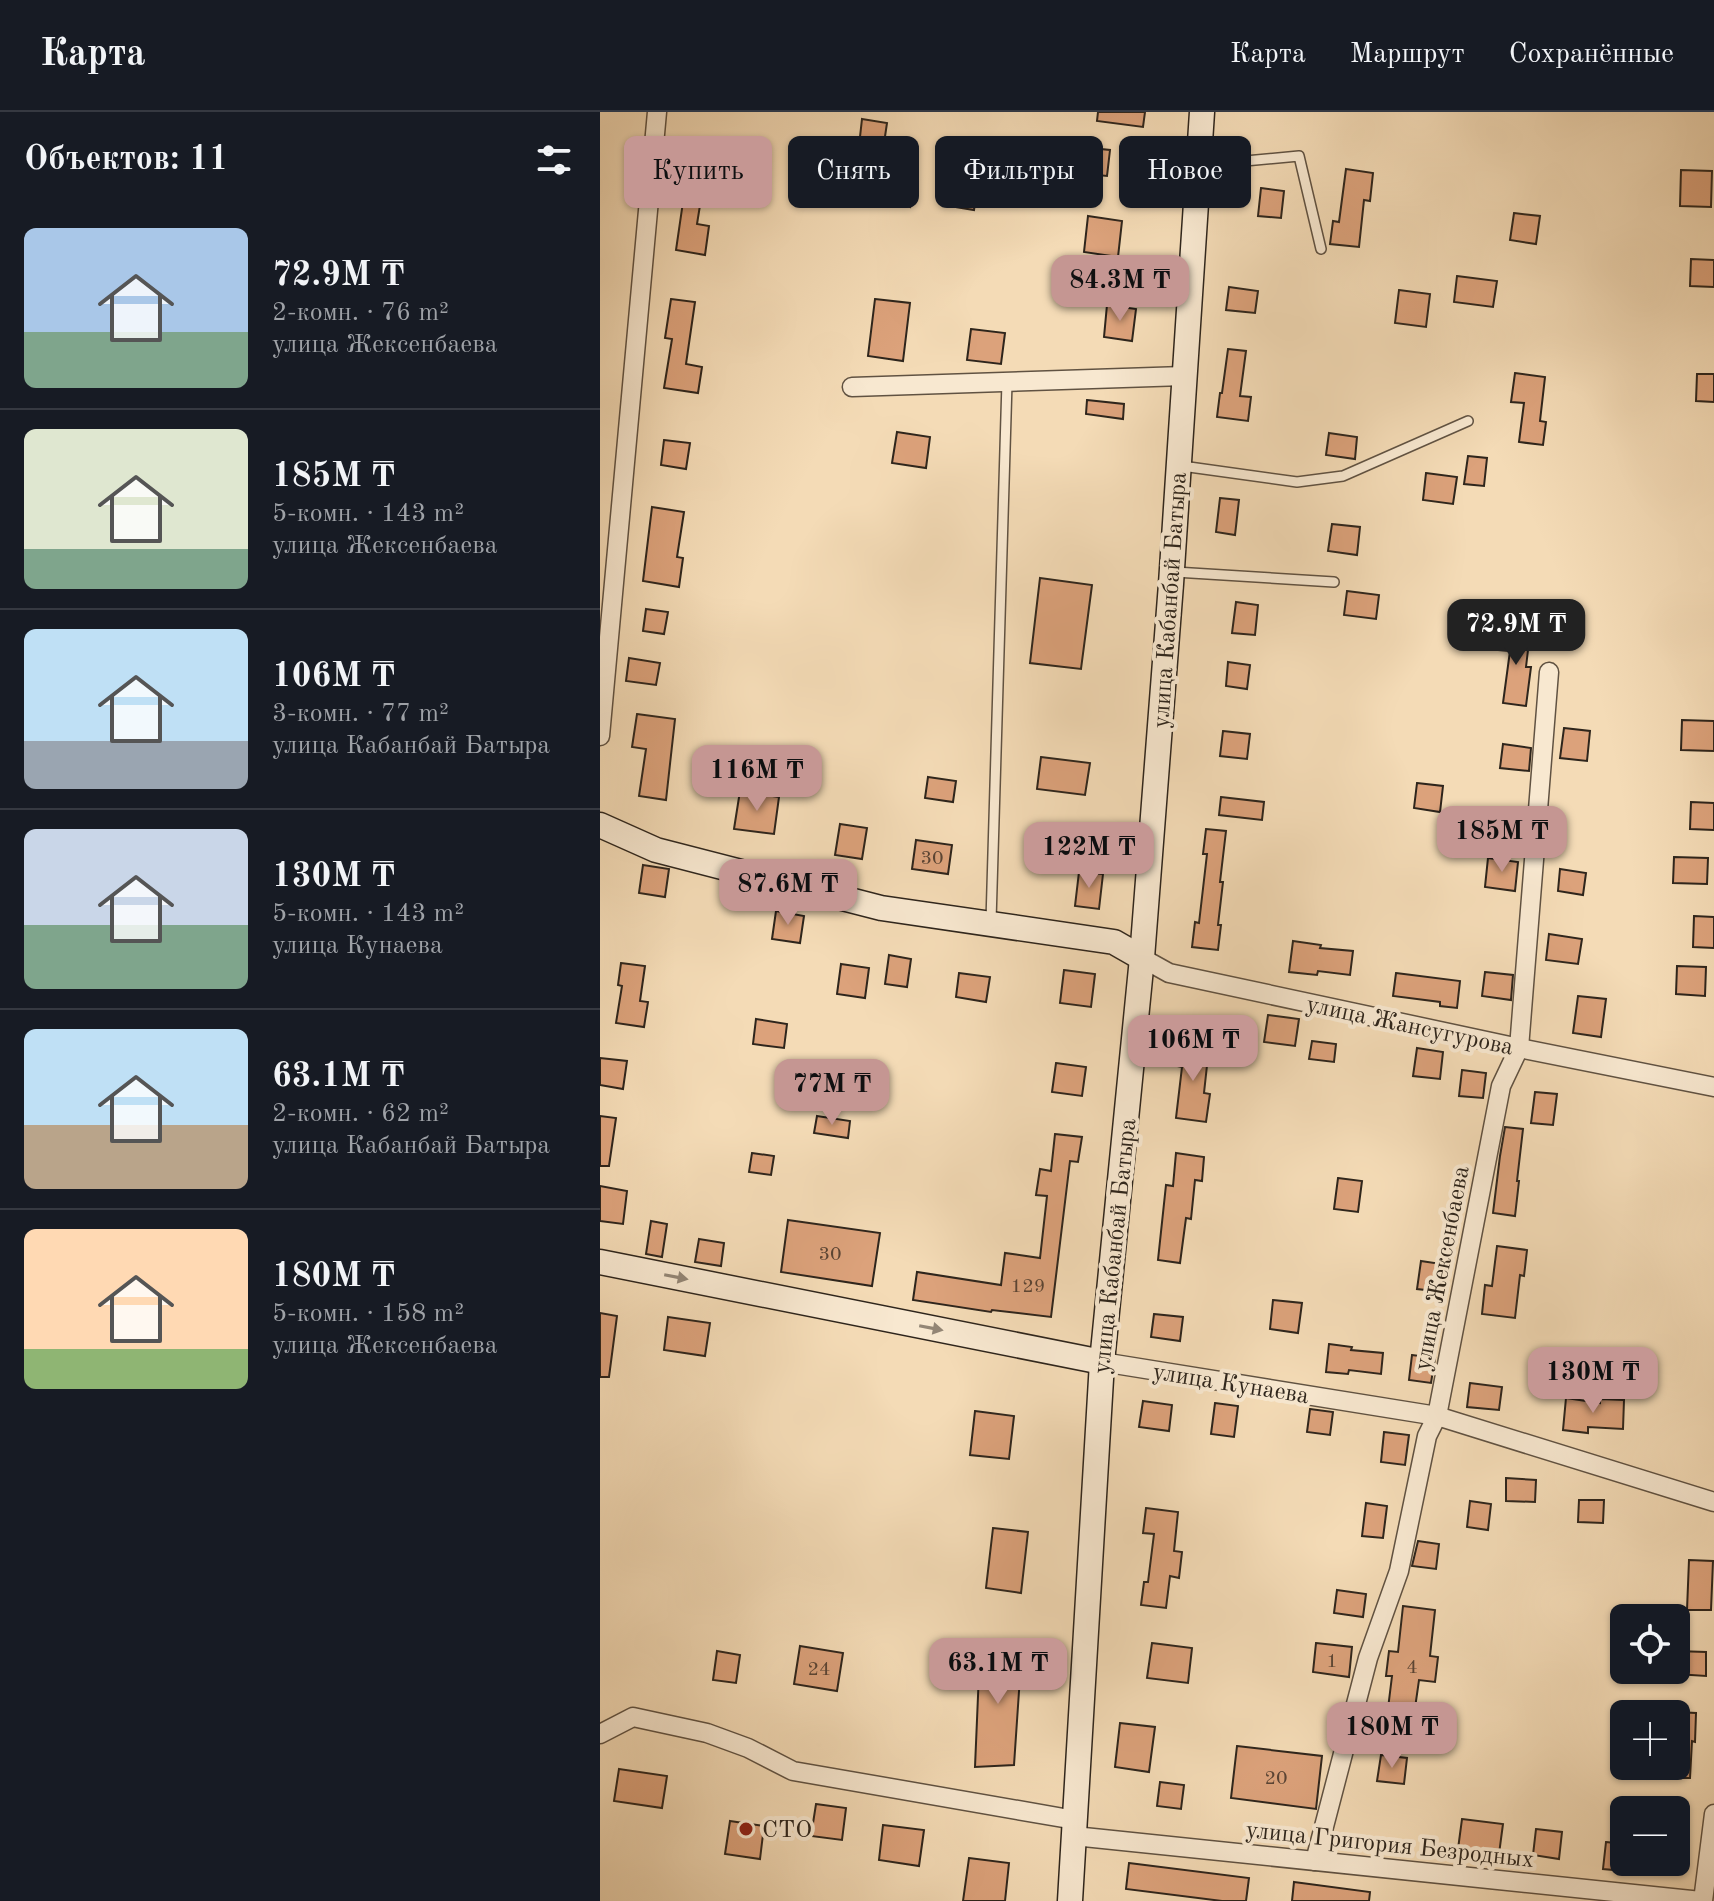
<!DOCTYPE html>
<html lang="ru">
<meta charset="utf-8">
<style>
:root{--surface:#171b24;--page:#20242c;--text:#f1f3f6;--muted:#9ea1a6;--line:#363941;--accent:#c59692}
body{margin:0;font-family:"Old Standard TT",serif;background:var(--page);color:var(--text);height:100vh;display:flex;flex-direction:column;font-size:30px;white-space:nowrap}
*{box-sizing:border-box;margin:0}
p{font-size:26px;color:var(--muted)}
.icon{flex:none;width:44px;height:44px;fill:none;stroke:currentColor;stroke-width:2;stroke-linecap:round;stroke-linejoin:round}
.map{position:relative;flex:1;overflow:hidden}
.side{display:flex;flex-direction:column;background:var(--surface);width:600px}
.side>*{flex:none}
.guide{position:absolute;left:24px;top:24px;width:760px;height:72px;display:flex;gap:16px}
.tools{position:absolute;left:1010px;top:1492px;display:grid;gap:16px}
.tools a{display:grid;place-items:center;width:80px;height:80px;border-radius:12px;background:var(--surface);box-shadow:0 2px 6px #0004;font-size:40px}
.price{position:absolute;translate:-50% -68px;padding:0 18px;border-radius:16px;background:var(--accent);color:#111;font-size:26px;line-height:52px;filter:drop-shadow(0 2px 4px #0008)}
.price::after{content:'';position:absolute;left:50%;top:48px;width:24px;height:18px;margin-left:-12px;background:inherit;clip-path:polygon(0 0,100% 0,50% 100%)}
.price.on{background:#222;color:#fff}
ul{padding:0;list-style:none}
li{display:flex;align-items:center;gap:24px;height:200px;padding:0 24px}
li+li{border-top:2px solid var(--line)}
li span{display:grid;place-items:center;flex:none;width:224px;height:160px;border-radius:12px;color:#555}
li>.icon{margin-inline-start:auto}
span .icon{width:96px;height:96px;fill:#fffc;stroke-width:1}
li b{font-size:34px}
h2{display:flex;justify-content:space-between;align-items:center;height:96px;padding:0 24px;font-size:34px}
.chip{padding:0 28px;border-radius:12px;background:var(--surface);box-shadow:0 2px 6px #0004;font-size:28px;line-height:72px}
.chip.on{background:var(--accent);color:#111}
header{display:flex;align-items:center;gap:48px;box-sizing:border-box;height:112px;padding:0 40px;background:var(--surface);border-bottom:2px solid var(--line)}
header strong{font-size:38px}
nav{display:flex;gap:44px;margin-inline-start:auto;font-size:28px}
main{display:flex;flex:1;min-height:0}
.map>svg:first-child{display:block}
.building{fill:#dca27b;stroke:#2e251c;stroke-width:2}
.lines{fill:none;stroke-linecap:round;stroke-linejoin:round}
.lane-casing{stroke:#605242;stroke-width:12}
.street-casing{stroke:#605242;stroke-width:21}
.secondary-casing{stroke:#2e251c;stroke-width:27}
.lane{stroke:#f8e8d0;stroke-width:9}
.street{stroke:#f8e8d0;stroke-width:18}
.secondary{stroke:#f8e8d0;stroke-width:24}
.oneway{fill:#938676}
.poi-dot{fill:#8f2418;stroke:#f8e8d0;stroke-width:3}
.labels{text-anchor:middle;stroke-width:8;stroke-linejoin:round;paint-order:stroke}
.number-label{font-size:20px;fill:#5a4434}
.street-label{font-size:24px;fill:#2e251c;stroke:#f8e8d0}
.poi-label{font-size:24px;fill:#2e251c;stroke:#f8e8d0;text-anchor:start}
</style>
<header>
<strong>Карта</strong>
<nav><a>Карта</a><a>Маршрут</a><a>Сохранённые</a></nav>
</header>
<main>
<section class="side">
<h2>Объектов: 11<svg class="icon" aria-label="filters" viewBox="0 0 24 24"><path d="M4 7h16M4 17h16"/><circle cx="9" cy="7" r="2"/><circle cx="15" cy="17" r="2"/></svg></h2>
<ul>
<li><span style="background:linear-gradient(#a9c7e8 65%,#7fa58c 0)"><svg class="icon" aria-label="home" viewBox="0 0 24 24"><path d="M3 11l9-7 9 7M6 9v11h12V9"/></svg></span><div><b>72.9M ₸</b><p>2-комн. · 76 m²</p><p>улица Жексенбаева</p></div></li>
<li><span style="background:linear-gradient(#dfe7d0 75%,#7fa58c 0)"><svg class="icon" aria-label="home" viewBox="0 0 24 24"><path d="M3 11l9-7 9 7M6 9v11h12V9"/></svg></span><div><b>185M ₸</b><p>5-комн. · 143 m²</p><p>улица Жексенбаева</p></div></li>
<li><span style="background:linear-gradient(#bfe0f5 70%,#9aa5b1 0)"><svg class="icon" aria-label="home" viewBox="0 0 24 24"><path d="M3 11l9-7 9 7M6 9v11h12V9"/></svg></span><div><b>106M ₸</b><p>3-комн. · 77 m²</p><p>улица Кабанбай Батыра</p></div></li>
<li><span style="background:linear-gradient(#c9d6e8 60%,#7fa58c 0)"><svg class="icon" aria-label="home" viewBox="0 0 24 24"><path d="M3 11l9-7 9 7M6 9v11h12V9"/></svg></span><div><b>130M ₸</b><p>5-комн. · 143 m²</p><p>улица Кунаева</p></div></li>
<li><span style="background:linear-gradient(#bfe0f5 60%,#b9a48a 0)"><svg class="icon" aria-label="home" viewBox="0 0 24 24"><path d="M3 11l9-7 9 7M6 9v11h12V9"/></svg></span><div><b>63.1M ₸</b><p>2-комн. · 62 m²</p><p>улица Кабанбай Батыра</p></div></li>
<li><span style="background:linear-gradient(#ffd9b3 75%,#8fb573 0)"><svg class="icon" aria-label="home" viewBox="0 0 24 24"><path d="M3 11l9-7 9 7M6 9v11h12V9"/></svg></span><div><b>180M ₸</b><p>5-комн. · 158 m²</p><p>улица Жексенбаева</p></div></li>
</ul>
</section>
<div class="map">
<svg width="1114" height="1789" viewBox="0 0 1114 1789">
<rect width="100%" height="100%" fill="#f4dbb6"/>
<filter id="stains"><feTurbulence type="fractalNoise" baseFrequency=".0025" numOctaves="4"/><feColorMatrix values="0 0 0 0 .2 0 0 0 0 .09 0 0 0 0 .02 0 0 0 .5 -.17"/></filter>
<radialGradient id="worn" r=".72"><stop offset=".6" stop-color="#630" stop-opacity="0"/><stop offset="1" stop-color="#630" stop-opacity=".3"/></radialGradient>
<!-- building -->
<g class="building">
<polygon points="498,0 545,0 543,15 497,9"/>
<polygon points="262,7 287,11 283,38 259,34"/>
<polygon points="95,35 117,38 114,58 106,56 97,112 109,114 105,143 76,138 83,90 73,89 75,74 89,76"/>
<polygon points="481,35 510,38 507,64 478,61"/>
<polygon points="746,57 773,61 770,89 764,88 759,135 730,132 733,109 739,110"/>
<polygon points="1081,58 1112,59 1111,95 1080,94"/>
<polygon points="290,62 315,66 310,95 286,91"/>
<polygon points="347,62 379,67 374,98 343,93"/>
<polygon points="661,76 684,79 681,106 658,104"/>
<polygon points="914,101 940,104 936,132 910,128"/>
<polygon points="488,104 522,109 518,145 484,140"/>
<polygon points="1091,147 1114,148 1114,175 1090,174"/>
<polygon points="857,164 897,169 893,195 854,190"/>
<polygon points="629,175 658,179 655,201 626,198"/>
<polygon points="799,178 830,182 826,215 795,211"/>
<polygon points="71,187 95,190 86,252 102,255 98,281 64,276 72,227 65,226"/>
<polygon points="275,187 310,191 303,249 268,244"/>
<polygon points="507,193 536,197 532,229 504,225"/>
<polygon points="371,217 405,221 401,252 367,248"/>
<polygon points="628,237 646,239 640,284 651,285 648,309 617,305 620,281 622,281"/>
<polygon points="915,261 945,265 940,309 946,310 943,333 919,330 924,291 911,290"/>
<polygon points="1097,262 1114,262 1114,290 1096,289"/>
<polygon points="487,288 524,292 523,307 486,302"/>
<polygon points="297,320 330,325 326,356 292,351"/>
<polygon points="729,321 757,325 755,347 726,343"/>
<polygon points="64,328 90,331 86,357 61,353"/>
<polygon points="868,344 887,346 884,374 864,372"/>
<polygon points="826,361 857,365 853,392 823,388"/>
<polygon points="620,386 639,388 635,423 616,420"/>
<polygon points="52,395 84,400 77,445 83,446 79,475 43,469"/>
<polygon points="732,412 760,415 757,443 728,439"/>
<polygon points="440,466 492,473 481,557 430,551"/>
<polygon points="747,479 779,483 776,507 744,503"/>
<polygon points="636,490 658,493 655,523 632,521"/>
<polygon points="46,497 68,500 64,522 43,519"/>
<polygon points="902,517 930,521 926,555 931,555 926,594 903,591 910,539 899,538"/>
<polygon points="29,546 60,551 56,573 26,569"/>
<polygon points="628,550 650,553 647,577 626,574"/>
<polygon points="37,602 75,607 66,688 39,684 46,637 32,635"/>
<polygon points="1082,608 1114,609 1114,639 1081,638"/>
<polygon points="964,616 990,619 987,649 960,646"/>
<polygon points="623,619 650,622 647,647 620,644"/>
<polygon points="903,632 931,636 929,659 900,656"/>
<polygon points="441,645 490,651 485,683 437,677"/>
<polygon points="328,665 356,669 353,690 325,686"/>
<polygon points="817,671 843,674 840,700 814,696"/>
<polygon points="140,679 179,685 174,722 134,717"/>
<polygon points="621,685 664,690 662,708 619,703"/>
<polygon points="1091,690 1114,691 1114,718 1090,717"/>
<polygon points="240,712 267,716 262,747 235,743"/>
<polygon points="606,717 626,719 620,770 623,770 618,813 621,813 618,838 592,835 595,810 599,811 607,742 603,742"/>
<polygon points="316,728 352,733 348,762 312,757"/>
<polygon points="1074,745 1108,746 1107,772 1073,771"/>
<polygon points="888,746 918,750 915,779 885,775"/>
<polygon points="43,753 69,757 65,785 39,781"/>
<polygon points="960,757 986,761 983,783 958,779"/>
<polygon points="479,760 503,762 499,797 475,794"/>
<polygon points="176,799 204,804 200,831 172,827"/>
<polygon points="1094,804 1114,805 1114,836 1093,835"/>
<polygon points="949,822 982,827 978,852 946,848"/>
<polygon points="693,829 721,833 720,836 753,839 750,863 718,859 717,863 689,860"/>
<polygon points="289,843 311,847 307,875 285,872"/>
<polygon points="21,851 45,854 40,889 48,890 44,915 16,911 22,874 18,873"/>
<polygon points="241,852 269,856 265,886 237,882"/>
<polygon points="1077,854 1106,855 1105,884 1076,882"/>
<polygon points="464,858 495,862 491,895 460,891"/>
<polygon points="885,860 913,863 911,888 882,884"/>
<polygon points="359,861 390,865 386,890 356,885"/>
<polygon points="796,861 860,869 857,896 840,894 840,890 793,884"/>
<polygon points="978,884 1006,887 1001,925 973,921"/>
<polygon points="668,903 699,907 695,934 664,930"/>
<polygon points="156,907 187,912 184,936 153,932"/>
<polygon points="712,929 736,932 734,950 709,947"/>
<polygon points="580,931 609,935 604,981 610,982 606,1010 576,1006 582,955 577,954"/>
<polygon points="817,936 843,940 840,967 813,964"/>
<polygon points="0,946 27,949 23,977 0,973"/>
<polygon points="456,951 486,955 482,984 452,980"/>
<polygon points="862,958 886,961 883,986 859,984"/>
<polygon points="935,980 957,982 953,1013 931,1011"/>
<polygon points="0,1004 16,1006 9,1054 0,1054"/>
<polygon points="217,1004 250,1009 248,1026 214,1021"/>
<polygon points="905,1015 923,1017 917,1069 919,1069 915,1104 893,1101 900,1044"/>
<polygon points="455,1022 482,1025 478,1050 470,1049 451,1205 392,1198 391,1200 313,1188 317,1160 401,1173 405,1141 440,1146 447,1084 436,1083 440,1057 451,1059"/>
<polygon points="152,1041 174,1044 171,1063 149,1060"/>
<polygon points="576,1041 604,1045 602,1069 595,1068 591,1107 586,1106 580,1151 558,1148 566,1073 573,1074"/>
<polygon points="738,1066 762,1069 758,1100 734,1097"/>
<polygon points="0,1074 27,1079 23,1112 0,1109"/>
<polygon points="188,1108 280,1121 272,1174 181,1160"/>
<polygon points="51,1109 67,1112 62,1145 46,1142"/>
<polygon points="99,1127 124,1131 121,1154 95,1150"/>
<polygon points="897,1134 927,1138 924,1164 920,1163 915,1206 882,1202 885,1173 892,1174"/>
<polygon points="821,1149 848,1153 844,1180 817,1177"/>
<polygon points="673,1188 702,1191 698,1221 670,1217"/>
<polygon points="0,1201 17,1204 9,1265 0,1265"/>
<polygon points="554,1202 583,1205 580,1229 551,1225"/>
<polygon points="68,1205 110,1211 105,1244 64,1238"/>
<polygon points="729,1232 752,1235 751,1238 783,1241 781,1262 749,1258 748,1262 726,1260"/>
<polygon points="812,1243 835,1246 831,1271 809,1268"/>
<polygon points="870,1271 902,1275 899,1298 867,1295"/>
<polygon points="966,1286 1000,1291 1000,1287 1024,1288 1023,1317 988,1315 988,1321 963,1318"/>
<polygon points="543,1289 572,1293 569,1319 539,1315"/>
<polygon points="615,1291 638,1294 634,1325 611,1322"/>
<polygon points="710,1297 733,1300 730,1323 707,1320"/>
<polygon points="375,1299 414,1304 409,1347 370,1343"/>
<polygon points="784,1320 809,1323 805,1353 781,1350"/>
<polygon points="906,1366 936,1368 935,1390 906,1389"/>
<polygon points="979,1388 1004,1388 1003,1411 978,1410"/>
<polygon points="870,1389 891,1392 888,1418 867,1415"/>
<polygon points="766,1391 787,1394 783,1426 762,1424"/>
<polygon points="546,1396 578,1400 574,1439 582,1440 579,1466 570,1464 566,1496 541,1493 544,1470 548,1470 554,1422 543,1421"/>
<polygon points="393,1416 428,1420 421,1481 386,1476"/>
<polygon points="818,1429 839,1432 836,1457 812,1454"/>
<polygon points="1089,1448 1113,1449 1111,1498 1087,1498"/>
<polygon points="737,1478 766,1482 763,1505 734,1501"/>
<polygon points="803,1494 835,1498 830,1544 838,1545 835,1570 819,1568 812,1617 786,1613 792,1564 786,1564 789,1539 798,1540"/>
<polygon points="552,1531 592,1536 588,1571 547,1566"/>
<polygon points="716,1531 752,1535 749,1565 713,1560"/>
<polygon points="200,1534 243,1541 237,1579 194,1572"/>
<polygon points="422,1535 414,1653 375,1655 380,1537"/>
<polygon points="117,1539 140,1543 136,1571 113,1568"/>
<polygon points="1076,1539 1106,1540 1106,1564 1076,1562"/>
<polygon points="1076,1600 1096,1601 1095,1630 1092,1629 1090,1666 1076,1666"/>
<polygon points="520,1611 555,1615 549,1660 515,1655"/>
<polygon points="637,1634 722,1644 716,1697 631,1686"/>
<polygon points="781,1643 807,1646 804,1672 777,1669"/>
<polygon points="19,1657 67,1664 62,1696 14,1689"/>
<polygon points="560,1670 584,1673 581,1697 557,1694"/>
<polygon points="216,1692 246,1696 242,1728 211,1724"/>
<polygon points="862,1707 903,1712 899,1742 858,1737"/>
<polygon points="130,1709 164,1714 160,1747 125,1742"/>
<polygon points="283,1713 324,1718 319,1754 279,1748"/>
<polygon points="936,1717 962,1720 959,1747 933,1743"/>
<polygon points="1006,1730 1024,1732 1024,1759 1003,1757"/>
<polygon points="369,1746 409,1751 405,1789 363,1789"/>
<polygon points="529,1751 649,1766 646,1789 622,1789 526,1777"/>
<polygon points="694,1770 770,1780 769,1789 692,1789"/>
</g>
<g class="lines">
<defs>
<g id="lane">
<polyline points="602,53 699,44 721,137"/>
<polyline points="582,354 697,370 743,364 868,309"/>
<polyline points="575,460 734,470"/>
<polyline points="391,809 407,270"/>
</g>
<g id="street">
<polyline points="252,275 584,264"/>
<polyline points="0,624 57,0"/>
<polyline points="542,846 569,861 919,936 1114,975"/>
<polyline points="502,1250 837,1304 1114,1390"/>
<polyline points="0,1622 33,1605 107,1621 148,1636 193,1659 475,1708"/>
<polyline points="474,1724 1101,1789"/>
<polyline points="715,1749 768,1546 799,1459 827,1324 837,1304 901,974 919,936 949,560"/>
<polyline points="1103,1789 1114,1702"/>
</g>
<g id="secondary">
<polyline points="0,713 56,738 281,796 514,830 542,846"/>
<polyline points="0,1150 502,1250"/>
<polyline points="470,1789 502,1250 542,846 571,472 602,0"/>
</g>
</defs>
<!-- lane casing -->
<use href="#lane" class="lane-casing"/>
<!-- street casing -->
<use href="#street" class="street-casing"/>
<!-- secondary casing -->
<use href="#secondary" class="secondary-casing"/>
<!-- lane -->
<use href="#lane" class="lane"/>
<!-- street -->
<use href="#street" class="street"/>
<!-- secondary -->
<use href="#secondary" class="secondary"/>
</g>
<!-- one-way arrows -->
<defs><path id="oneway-solid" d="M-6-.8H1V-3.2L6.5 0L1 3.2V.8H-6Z" transform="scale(2)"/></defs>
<g class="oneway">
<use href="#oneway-solid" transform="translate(76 1165) rotate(11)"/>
<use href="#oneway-solid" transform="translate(331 1216) rotate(11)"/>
</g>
<!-- markers -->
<circle class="poi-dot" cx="146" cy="1717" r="8"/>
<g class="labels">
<!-- number labels -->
<g class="number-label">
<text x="332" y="752">30</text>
<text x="230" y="1148">30</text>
<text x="428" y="1180">129</text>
<text x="732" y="1555">1</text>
<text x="812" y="1561">4</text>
<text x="219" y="1563">24</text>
<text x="676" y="1672">20</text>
</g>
<!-- street labels -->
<g class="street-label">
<text transform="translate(569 488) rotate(-86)" y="8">улица Кабанбай Батыра</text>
<text transform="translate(810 913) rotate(12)" y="8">улица Жансугурова</text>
<text transform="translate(514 1134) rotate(-84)" y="8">улица Кабанбай Батыра</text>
<text transform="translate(841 1156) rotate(-79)" y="8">улица Жексенбаева</text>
<text transform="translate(631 1271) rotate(9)" y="8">улица Кунаева</text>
<text transform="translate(790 1732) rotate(6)" y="8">улица Григория Безродных</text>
</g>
<!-- poi labels -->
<g class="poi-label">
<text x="162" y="1725">СТО</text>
</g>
</g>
<rect width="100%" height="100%" filter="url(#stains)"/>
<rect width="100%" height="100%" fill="url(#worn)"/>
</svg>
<div class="tools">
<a><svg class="icon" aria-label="locate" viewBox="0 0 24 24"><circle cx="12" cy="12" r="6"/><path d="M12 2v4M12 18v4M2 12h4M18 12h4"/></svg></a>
<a>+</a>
<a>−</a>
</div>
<b class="price" style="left:520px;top:211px">84.3M ₸</b>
<b class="price on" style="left:916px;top:555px">72.9M ₸</b>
<b class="price" style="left:157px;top:701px">116M ₸</b>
<b class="price" style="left:902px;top:762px">185M ₸</b>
<b class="price" style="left:489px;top:778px">122M ₸</b>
<b class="price" style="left:188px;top:815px">87.6M ₸</b>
<b class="price" style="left:593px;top:971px">106M ₸</b>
<b class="price" style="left:232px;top:1015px">77M ₸</b>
<b class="price" style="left:993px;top:1303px">130M ₸</b>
<b class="price" style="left:398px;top:1594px">63.1M ₸</b>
<b class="price" style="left:792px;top:1658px">180M ₸</b>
<div class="guide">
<a class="chip on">Купить</a>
<a class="chip">Снять</a>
<a class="chip">Фильтры</a>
<a class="chip">Новое</a>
</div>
</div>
</main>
